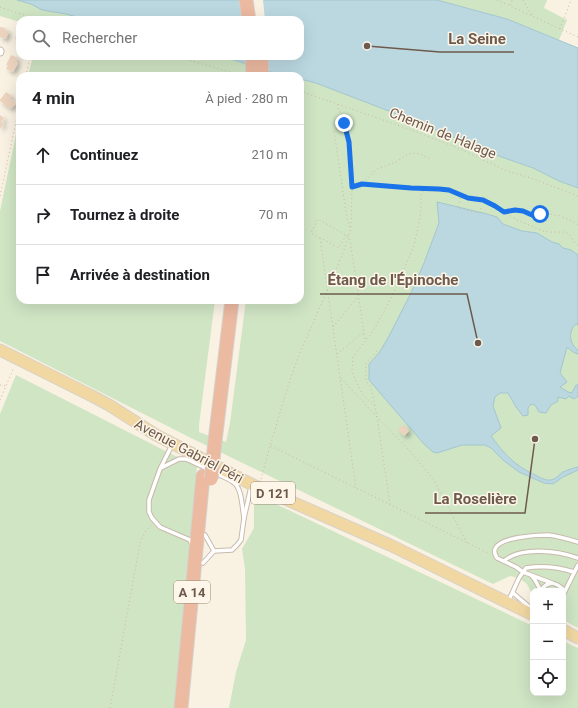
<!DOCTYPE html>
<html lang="fr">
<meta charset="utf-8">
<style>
:root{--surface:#fff;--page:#f6f6f6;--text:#202124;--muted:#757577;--line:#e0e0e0}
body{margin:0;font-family:Roboto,sans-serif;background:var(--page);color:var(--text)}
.controls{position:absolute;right:12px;bottom:12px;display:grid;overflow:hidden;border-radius:8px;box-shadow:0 4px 16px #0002}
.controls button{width:36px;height:36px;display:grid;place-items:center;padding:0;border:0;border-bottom:1px solid var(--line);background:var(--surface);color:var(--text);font:20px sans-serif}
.stop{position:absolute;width:12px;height:12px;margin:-9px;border:3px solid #1a73e8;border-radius:50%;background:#fff}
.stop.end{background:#1a73e8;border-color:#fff;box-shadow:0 1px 4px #0008}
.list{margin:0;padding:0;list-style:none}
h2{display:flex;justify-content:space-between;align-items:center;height:52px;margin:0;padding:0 16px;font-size:17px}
h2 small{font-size:13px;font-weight:400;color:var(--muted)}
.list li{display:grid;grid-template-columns:26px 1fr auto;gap:12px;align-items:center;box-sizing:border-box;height:60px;padding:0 16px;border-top:1px solid var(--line)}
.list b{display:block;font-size:15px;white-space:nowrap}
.list em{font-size:13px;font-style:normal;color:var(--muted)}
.icon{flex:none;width:22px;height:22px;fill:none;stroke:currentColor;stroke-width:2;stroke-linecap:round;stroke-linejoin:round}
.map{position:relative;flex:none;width:578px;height:708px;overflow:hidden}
.search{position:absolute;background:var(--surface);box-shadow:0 4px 16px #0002;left:16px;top:16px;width:288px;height:44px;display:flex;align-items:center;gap:10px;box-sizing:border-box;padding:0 14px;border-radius:12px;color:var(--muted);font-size:15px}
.panel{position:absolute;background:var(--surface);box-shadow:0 4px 16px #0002;left:16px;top:72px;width:288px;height:232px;border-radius:12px}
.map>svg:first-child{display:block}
.green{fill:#cfe5c4}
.water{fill:#bbd8e0;stroke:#a2c6d0}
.pier{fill:#f9f2e3}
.building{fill:#ebd3be;filter:url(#shadow)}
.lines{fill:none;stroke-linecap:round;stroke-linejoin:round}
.service-casing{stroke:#c8baab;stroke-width:5.5}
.minor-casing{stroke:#c8baab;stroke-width:9}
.primary-casing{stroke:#d6d1cd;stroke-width:13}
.motorway-casing{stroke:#d6d1cd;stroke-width:15}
.path{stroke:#cfb6a2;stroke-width:1;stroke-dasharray:1 3;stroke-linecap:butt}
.service{stroke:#fff;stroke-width:3.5}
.minor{stroke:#fff;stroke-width:7}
.primary{stroke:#f1d8a3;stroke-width:11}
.motorway{stroke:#ecb9a1;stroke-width:13}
.motorway-bridge-casing{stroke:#d6d1cd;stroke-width:15;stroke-linecap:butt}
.motorway-bridge{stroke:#ecb9a1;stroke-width:13}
.route{stroke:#1a73e8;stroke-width:5}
.labels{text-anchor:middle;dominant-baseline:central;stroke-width:3;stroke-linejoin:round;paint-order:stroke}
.shield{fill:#fdf6e9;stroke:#99897b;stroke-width:1}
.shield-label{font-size:13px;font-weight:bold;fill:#6e5a4c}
.street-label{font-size:14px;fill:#6e5a4c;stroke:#fdf6e9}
.leader{fill:none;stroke:#6e5a4c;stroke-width:1.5}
.callout-dot{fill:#6e5a4c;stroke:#fdf6e9;stroke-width:1.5}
.callout-label{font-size:15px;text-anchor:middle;font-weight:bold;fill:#6e5a4c;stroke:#fdf6e9;stroke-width:3;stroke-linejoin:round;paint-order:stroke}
</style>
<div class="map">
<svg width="578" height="708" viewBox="0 0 578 708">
<defs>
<filter id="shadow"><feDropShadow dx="3" dy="3" stdDeviation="2" flood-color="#0004"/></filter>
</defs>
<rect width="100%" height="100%" fill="#f9f2e3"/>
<g class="green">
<path d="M0 0H17L31 4 42 10 66 14 88 20H20V22L0 16Z"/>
<path d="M437 0H547L544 8 567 20 559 40 507 19Z"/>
<path d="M33 56H222L277 74 287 76H28Z"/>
<path d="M300 79 316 83 420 123 496 155 533 168 559 181 578 188V628L563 620V591H533V596L527 584 519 578 510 576 493 584 191 438 0 341V211L20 115V300H215L199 425V432L226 442 230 423 246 300H300Z"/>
<path d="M16 375 197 467 174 708H0V414Z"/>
<path d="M261 497 533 626V693H563V641L578 648V708H229L236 672 246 640 245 569 242 549 254 528V506Z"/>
</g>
<g class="water">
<path d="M17 0H437L507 19 578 48V188L559 181 533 168 496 155 420 123 316 83 300 79V76H287L277 74 222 56H300V20H88L66 14 42 10 31 4Z"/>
<path d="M437 202 483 213 497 217 503 224 522 231 537 233 552 242 559 244 563 248 571 250 578 255V325L576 324C568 331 569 344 578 350V354L573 352 567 347 560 373 567 382 560 387 568 392 572 393 576 385H578V396L574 399 569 396 566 399 558 397V401L551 405 546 413 539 412 535 405 531 404 528 408V415L523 416 516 407 508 393H500L495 397 493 406 501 428 491 436C505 455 514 465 535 475 539 477 546 481 550 480 555 480 559 475 563 472 568 470 573 468 578 467V470L563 477 553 484 544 483 519 472 503 460 491 448 485 445H462L437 453 433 452 424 444 369 380V364L379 353 388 338 411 293 424 263 439 223Z"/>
</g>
<path class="pier" d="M240 0H263L265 20H243Z"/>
<g class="building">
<path d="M0 27 5 28V30L9 31 6 39 0 37Z"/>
<path d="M18 29 20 30V41L15 39Z"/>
<path d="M11 55 18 58 16 62 18 63 13 72 6 69 8 65H6Z"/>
<path d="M6 92 12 96 10 98 16 103 11 109 0 101V100Z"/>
<path d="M0 115 4 118 1 122 4 123 0 129Z"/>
<path d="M404 425 409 431 404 436 398 429Z"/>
</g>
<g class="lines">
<defs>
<g id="service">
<path d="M172 445 160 469 149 500V512L152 518 160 527 190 540 192 544"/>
<path d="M161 468 179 459H186L210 470"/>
<path d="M215 473C221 476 228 478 233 482 242 487 242 508 244 518"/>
<path d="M205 535 214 551"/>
<path d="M504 561C521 546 558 551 578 558"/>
<path d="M203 563 214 551 232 550 237 545 241 540 244 518 251 487"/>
<path d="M532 576 535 580 541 591"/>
<path d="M552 583 523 572 516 567 497 558C495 555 494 552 495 549 499 537 537 535 548 535 558 536 568 539 578 542"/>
<path d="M541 590C549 580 556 582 565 591"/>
<path d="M513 593 532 609"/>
<path d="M563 595 578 565"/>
<path d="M508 602 519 578 526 568C543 565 558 567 574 572"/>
</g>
<path id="minor" d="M0 51V52"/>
<g id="primary">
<path d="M0 350 92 396 109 405 156 435 251 484 390 545 533 615"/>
<path d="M563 630 578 638"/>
</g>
<g id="motorway">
<path d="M246 0 249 20"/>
<path d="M252 56 253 76"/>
<path d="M261 56 262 76"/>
<path d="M215 441 232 300"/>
<path d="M181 708 203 476"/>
</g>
</defs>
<use href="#service" class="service-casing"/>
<use href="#minor" class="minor-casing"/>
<use href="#primary" class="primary-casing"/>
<use href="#motorway" class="motorway-casing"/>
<g class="path">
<path d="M497 0 578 37"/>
<path d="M523 0 533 17"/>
<path d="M510 5 512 0"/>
<path d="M0 7 39 20"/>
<path d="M560 29 571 0"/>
<path d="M175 56 244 76"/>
<path d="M26 76 30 56"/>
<path d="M300 91 406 128 458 148 507 171 531 178 578 196"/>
<path d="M343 124 334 131 347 219 350 227"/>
<path d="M363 183 377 169 396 162 408 154 414 153 420 154 430 159"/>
<path d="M353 187 362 184 411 188 439 189 449 190 468 198 483 200 495 206 517 220 543 231 550 232H564L569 234 575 243 578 245"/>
<path d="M461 194 458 208 479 213 481 208"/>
<path d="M0 196 20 103"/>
<path d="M504 212 515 210 523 211 532 215 550 214 560 216 572 221 578 225"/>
<path d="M346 235 339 248 311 233 318 219 346 235 348 236 350 240 365 340 368 338 374 329 384 312 394 292 414 246 419 222 421 211V195L424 189"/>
<path d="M320 238 356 488"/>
<path d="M333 327 359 295"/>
<path d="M365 341 353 357 352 369 354 377 363 395 375 406"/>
<path d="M377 351 366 363V381L370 386 372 391 377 417 390 504"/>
<path d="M337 354 364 332"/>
<path d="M341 378 377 417 409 450 434 480 467 543"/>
<path d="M0 385 5 386"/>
<path d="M0 400 14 367"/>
<path d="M271 446 490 554"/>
<path d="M261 479 270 446 289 383 299 355 334 275 344 250 351 228 352 187 350 153 349 142 342 116 338 108V104"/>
<path d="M110 708 140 543 145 532 152 525"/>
</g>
<use href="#service" class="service"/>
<use href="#minor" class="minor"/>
<use href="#primary" class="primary"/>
<use href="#motorway" class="motorway"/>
<defs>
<path id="motorway-bridge" d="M211 479 215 441"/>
</defs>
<use href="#motorway-bridge" class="motorway-bridge-casing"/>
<use href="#motorway-bridge" class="motorway-bridge"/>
</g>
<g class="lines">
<path class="route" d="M344 123 349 142 352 187 362 184 411 188 439 189 449 190 468 198 483 200 495 206 504 212 515 210 523 211 532 215 540 214"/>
</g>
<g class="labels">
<g class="shield">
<rect x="251" y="482" width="44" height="22" rx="3"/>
<rect x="174" y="581" width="36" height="22" rx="3"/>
</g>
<g class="shield-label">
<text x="273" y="493">D 121</text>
<text x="192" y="592">A 14</text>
</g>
<g class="street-label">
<text transform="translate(443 133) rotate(22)">Chemin de Halage</text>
<text transform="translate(189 451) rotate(28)">Avenue Gabriel Péri</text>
</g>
</g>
<path class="leader" d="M367 46L440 52H514M478 343L467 294H320M535 439L525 513H425"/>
<g class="callout-dot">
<circle cx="367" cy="46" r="4"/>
<circle cx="478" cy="343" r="4"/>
<circle cx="535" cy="439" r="4"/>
</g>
<g class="callout-label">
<text x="477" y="44">La Seine</text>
<text x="393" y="285">Étang de l'Épinoche</text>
<text x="475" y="504">La Roselière</text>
</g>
</svg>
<div class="controls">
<button>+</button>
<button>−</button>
<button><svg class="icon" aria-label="locate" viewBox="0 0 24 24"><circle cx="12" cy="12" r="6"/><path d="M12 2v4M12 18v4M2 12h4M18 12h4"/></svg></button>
</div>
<div class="stop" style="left:540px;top:214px"></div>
<div class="stop end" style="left:344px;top:123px"></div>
<div class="search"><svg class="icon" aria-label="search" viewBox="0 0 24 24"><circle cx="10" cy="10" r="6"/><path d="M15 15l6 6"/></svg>Rechercher</div>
<section class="panel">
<h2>4 min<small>À pied · 280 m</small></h2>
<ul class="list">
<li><svg class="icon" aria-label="ahead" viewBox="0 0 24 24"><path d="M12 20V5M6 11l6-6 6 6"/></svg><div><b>Continuez</b></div><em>210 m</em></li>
<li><svg class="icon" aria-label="right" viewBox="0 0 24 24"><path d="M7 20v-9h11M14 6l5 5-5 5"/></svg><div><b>Tournez à droite</b></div><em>70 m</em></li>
<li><svg class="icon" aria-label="arrive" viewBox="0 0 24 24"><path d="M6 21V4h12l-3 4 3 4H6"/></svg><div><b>Arrivée à destination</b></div></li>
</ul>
</section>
</div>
